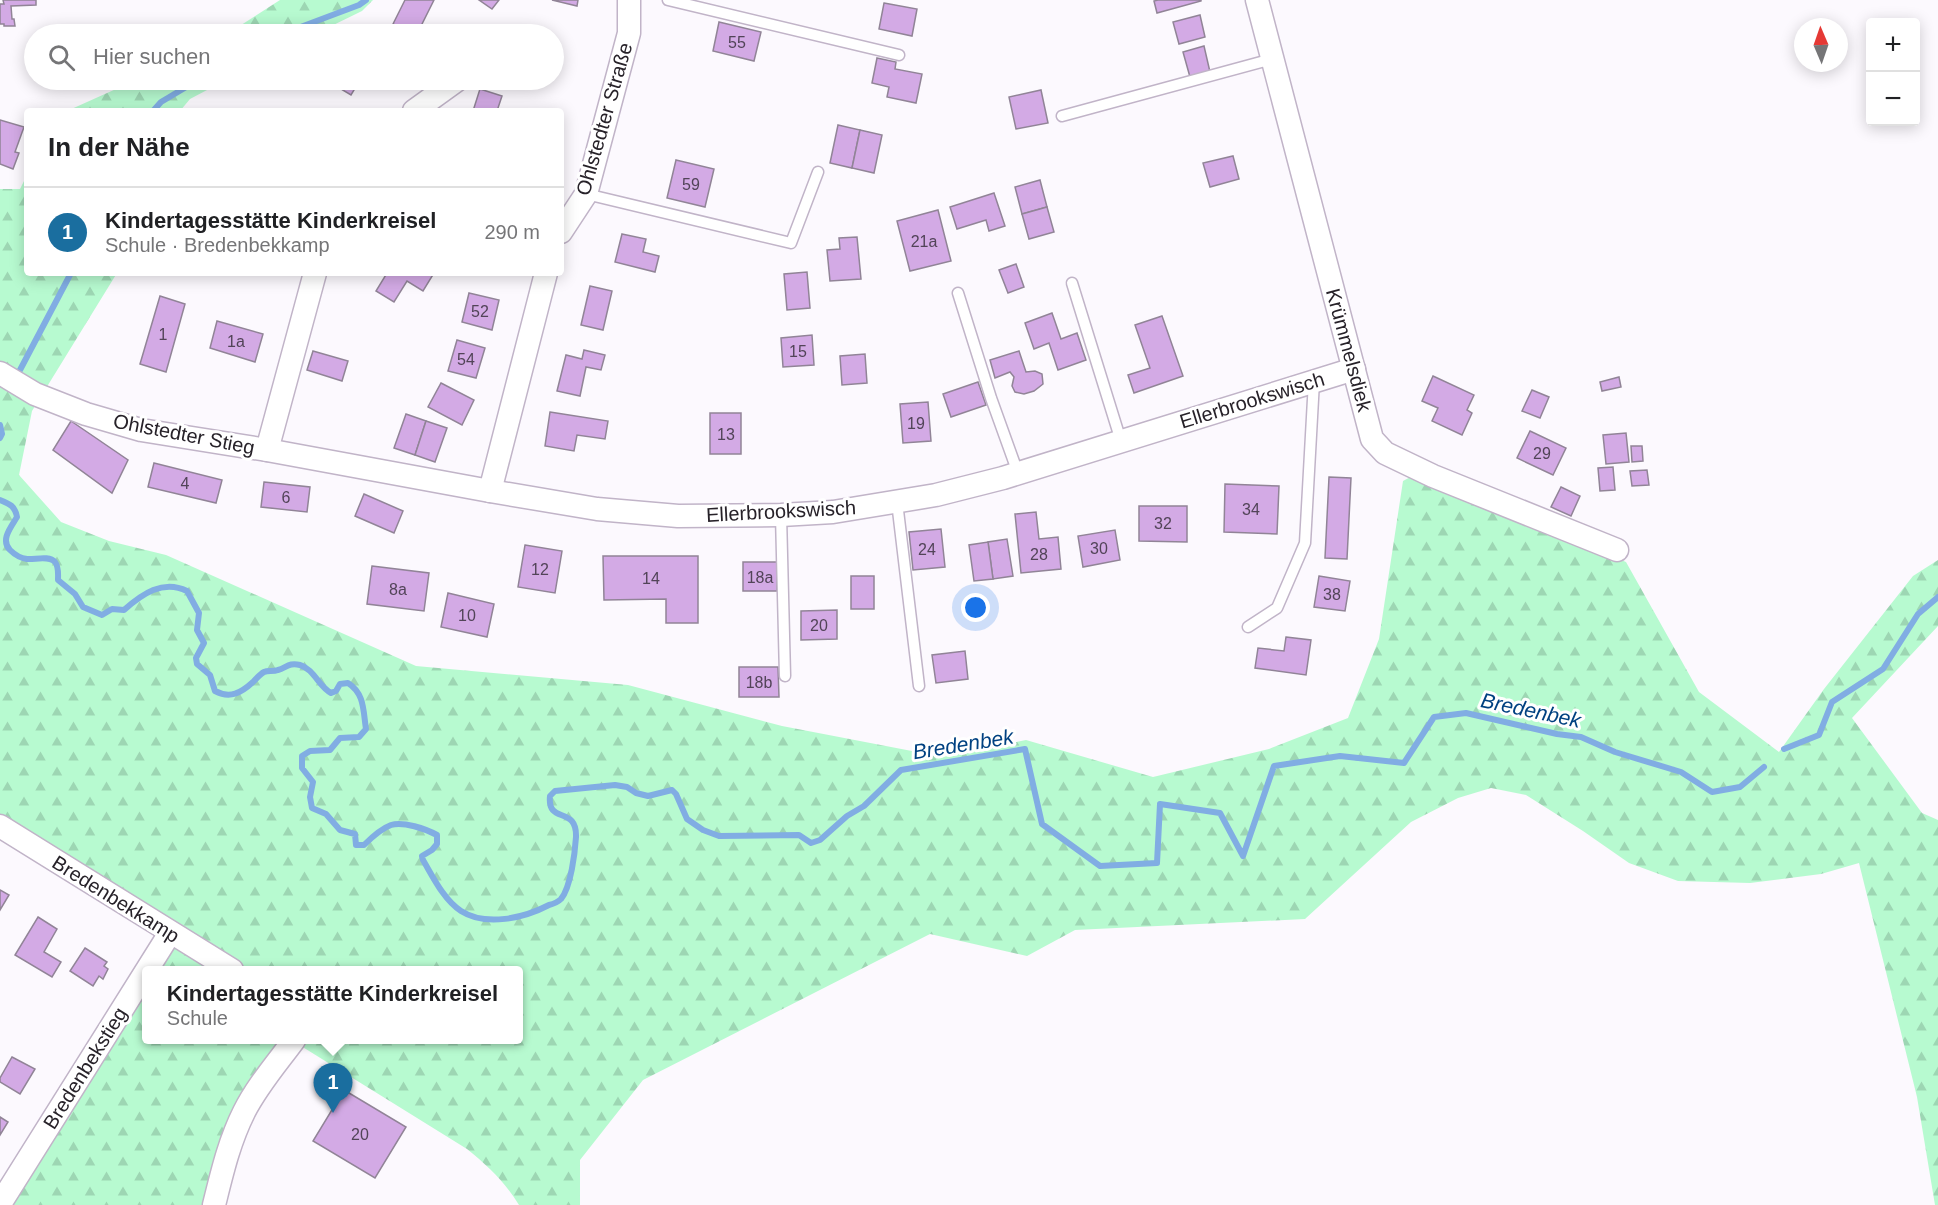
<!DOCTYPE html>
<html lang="de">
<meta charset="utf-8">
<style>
:root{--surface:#fff;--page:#f2f2f2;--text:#202124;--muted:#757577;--line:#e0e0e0;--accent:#1a6e9f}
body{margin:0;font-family:Helvetica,sans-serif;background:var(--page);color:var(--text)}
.controls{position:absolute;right:18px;top:18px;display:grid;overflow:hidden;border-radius:6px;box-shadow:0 3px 15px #0003}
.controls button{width:54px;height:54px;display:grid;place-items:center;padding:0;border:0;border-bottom:2px solid var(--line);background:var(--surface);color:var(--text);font:30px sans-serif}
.compass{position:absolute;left:1794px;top:18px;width:54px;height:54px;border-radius:50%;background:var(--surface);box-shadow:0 3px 15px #0003;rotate:358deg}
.you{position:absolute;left:976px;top:608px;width:21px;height:21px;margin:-15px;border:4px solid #fff;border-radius:50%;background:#1a73e8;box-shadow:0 0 0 9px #1a73e833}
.badge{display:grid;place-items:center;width:39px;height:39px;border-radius:50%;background:var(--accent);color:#fff;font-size:20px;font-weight:700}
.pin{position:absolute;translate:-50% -50px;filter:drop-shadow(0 2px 3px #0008)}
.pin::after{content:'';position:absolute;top:32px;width:21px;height:18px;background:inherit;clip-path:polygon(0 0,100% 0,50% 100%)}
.popup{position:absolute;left:142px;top:966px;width:381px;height:78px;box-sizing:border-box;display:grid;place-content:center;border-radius:6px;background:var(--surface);filter:drop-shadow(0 2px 4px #0005);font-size:20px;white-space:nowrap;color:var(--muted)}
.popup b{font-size:22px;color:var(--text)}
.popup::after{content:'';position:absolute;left:50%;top:100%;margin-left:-12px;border:12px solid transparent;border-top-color:var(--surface)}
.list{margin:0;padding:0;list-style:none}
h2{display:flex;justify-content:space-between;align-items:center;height:78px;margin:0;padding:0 24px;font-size:26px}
h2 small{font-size:20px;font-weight:400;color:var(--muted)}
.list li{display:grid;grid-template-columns:39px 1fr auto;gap:18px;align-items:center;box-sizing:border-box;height:90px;padding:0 24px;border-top:2px solid var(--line)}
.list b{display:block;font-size:22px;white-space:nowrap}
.list p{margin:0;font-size:20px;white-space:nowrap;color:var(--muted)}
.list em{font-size:20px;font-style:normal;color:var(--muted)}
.icon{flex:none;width:33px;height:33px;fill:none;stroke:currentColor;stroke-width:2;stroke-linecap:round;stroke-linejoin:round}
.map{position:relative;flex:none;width:1938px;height:1205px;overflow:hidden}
.search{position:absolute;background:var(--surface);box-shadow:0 3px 15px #0003;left:24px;top:24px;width:540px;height:66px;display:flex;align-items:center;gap:15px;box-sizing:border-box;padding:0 21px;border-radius:33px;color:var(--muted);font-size:22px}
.panel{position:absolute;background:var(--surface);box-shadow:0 3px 15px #0003;left:24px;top:108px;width:540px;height:168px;border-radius:6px}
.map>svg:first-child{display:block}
.forest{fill:url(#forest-firs)}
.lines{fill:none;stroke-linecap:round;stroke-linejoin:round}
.stream{stroke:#81ade3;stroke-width:6}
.building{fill:#d3aae5;stroke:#918497;stroke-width:1.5}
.service-casing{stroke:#c1b4c8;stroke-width:13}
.minor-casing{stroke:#c1b4c8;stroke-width:25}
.service{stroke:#fff;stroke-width:10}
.minor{stroke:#fff;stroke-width:22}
.labels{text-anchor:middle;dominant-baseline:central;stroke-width:6;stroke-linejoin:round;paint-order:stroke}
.number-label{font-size:16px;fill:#524458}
.street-label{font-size:20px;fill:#272229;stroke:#fff}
.water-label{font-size:21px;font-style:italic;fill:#004181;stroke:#fff}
</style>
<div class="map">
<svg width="1938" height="1205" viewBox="0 0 1938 1205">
<defs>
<pattern id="forest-firs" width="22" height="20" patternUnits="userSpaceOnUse" patternTransform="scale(1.5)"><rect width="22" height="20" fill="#b7fad0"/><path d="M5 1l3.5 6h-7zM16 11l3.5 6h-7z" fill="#9dd6b3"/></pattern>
</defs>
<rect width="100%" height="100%" fill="#fcf9fe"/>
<g class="forest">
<path d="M280 0H373L362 11 315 34H227Z"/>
<path d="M136 80H226L190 99 180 111H67Z"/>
<path d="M27 175V273H117L32 411 19 475 61 522 109 541 166 555 416 666 628 685 782 726 943 757 1026 740 1153 777 1269 749 1348 718 1379 639 1403 481 1416 474 1626 562 1699 692 1779 752 1824 689 1913 576 1938 560V626L1852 718 1922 813 1938 820V1205H1935L1917 1097 1859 863 1821 874 1750 883 1678 881 1629 863 1583 831 1526 795 1491 788 1458 798 1411 822 1305 919 1075 930 1027 956 930 934 643 1080 580 1160V1205H519C505 1182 488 1166 467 1149L301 1046 274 1078 236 1150 223 1205H3L147 971V1040H519V970H147L170 933 0 826V189H20Z"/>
</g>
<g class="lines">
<g class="stream">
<path d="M282 34 359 5 366 0"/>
<path d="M153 111 161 102 198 80"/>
<path d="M20 370 71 273"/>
<path d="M0 425 2 434 0 438"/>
<path d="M0 500C10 504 15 506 17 517 11 527 0 540 10 550 15 555 20 558 27 559 34 560 49 555 55 562 59 567 58 574 58 580L75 594 83 607 102 615 112 609 124 610C142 594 163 579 187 591L199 613 197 630 204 643 196 658 197 664 210 675 215 691C230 699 241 693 253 682 256 679 260 674 264 672 268 670 273 672 278 670 286 668 289 662 300 665 314 669 319 687 331 693L336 691 340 684 348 683C365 694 363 711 366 729L359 737 340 738 330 750 310 751 302 756V768L313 782 310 797 312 808 326 814 340 830 355 834 356 845H364C371 838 380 829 391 825 403 821 426 829 437 835V844L432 850 422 856 423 860C433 877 444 900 461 911 486 927 524 918 549 905 553 904 558 902 561 899 571 887 575 852 576 837 577 805 547 825 550 796L555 791 615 785 627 787 636 793 648 796 672 790 676 794 687 819 703 830 719 836 799 835 811 843 820 840 847 816 864 806 901 770 1025 749 1042 824 1100 866 1157 863 1160 804 1220 813 1243 856 1274 766 1340 756 1404 763 1434 717 1466 713 1557 734 1581 737 1615 752 1681 772 1712 792 1740 787 1764 767"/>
<path d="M1784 749 1819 735 1832 702 1883 669 1918 614 1938 597"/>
</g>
</g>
<g class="building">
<path d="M3 0H36V5L11 6 12 19H14L15 26H4V24H0V4H4Z"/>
<path d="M405 0H434L417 34 393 24Z"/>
<path d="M479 0H499L492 9Z"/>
<path d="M552 0H578L577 6Z"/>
<path d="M1158 0H1201V1L1157 13 1154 1Z"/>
<path d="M884 3 917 9 912 36 879 29Z"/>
<path d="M1200 15 1205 37 1179 44 1173 22Z"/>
<path d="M719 22 761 32 754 61 713 51Z"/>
<path d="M1204 46 1210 72 1190 77 1183 52Z"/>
<path d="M877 58 896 62 895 69 922 74 916 103 887 97 889 87 872 83Z"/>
<path d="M326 80H360L351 95Z"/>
<path d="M480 89 502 96 497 111H473Z"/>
<path d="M1041 90 1048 123 1016 129 1009 97Z"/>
<path d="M0 120 24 127 15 152 19 153 13 169 0 164Z"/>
<path d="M838 125 860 130 852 168 830 163Z"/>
<path d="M860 130 882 135 874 173 852 168Z"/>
<path d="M1233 156 1239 179 1210 187 1203 163Z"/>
<path d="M676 160 714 169 705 207 667 198Z"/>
<path d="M1040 180 1047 207 1022 214 1015 187Z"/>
<path d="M994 193 1005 226 989 231 986 220 957 229 950 207Z"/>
<path d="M1047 207 1054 232 1029 239 1022 214Z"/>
<path d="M938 210 951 261 910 271 897 221Z"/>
<path d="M622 234 646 239 643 252 659 256 655 272 615 262Z"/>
<path d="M857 237 861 279 830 281 827 250 840 249 839 238Z"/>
<path d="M1016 264 1024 287 1008 293 999 270Z"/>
<path d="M807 272 810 308 787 310 784 274Z"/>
<path d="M387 273H434L423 291 407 281 394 302 376 291Z"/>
<path d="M590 286 612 291 603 330 581 325Z"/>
<path d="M469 293 499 300 492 330 462 322Z"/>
<path d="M160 296 185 304 166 372 140 364Z"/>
<path d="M1052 313 1061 339 1077 333 1086 360 1058 370 1049 343 1034 349 1025 323Z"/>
<path d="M1162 316 1183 376 1134 393 1128 375 1150 368 1135 325Z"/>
<path d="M217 321 263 334 255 362 210 348Z"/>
<path d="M812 335 814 365 783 367 781 338Z"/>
<path d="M457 340 485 348 476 378 448 371Z"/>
<path d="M584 350 605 355 601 370 586 367 580 396 557 391 566 355 582 359Z"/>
<path d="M313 351 348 361 342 381 307 370Z"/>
<path d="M1019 351 1026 372 1035 371 1042 374 1043 384 1034 391 1024 394 1015 392 1012 386 1014 377 1010 372 995 378 990 360Z"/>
<path d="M865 354 867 383 842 385 840 356Z"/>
<path d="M1433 376 1474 395 1467 410 1472 413 1462 435 1432 421 1438 408 1422 401Z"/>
<path d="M1619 377 1621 387 1602 391 1600 382Z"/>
<path d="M978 382 986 405 951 417 943 394Z"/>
<path d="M441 383 474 400 462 425 428 407Z"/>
<path d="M1532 390 1549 397 1540 418 1522 411Z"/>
<path d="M928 402 931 441 903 443 900 404Z"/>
<path d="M550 412 608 421 605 439 577 435 574 451 545 446Z"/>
<rect x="710" y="413" width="31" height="41"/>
<path d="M406 414 426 421 415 455 394 448Z"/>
<path d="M71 421 128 460 112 493 53 450Z"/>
<path d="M426 421 447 428 435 462 415 455Z"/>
<path d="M1530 431 1566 448 1553 475 1517 458Z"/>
<path d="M1626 433 1629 462 1606 464 1603 435Z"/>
<path d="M1631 446H1642L1643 461 1632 462Z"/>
<path d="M154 463 222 480 216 503 148 487Z"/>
<path d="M1613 467 1615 490 1600 491 1598 468Z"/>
<path d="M1647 470 1649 485 1632 486 1630 471Z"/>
<path d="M1329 477 1351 478 1347 559 1325 558Z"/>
<path d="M264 482 310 487 307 512 261 507Z"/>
<path d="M1225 484 1279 486 1277 534 1224 532Z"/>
<path d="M1561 487 1580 496 1571 516 1551 507Z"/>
<path d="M364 494 403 511 394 533 355 516Z"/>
<path d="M1139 506H1187V542L1139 541Z"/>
<path d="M1036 512 1039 539 1058 537 1061 569 1021 573 1015 514Z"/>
<path d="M941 529 945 567 913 570 909 532Z"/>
<path d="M1115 530 1120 560 1083 567 1078 536Z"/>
<path d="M1007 539 1013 576 993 579 988 542Z"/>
<path d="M988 542 993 579 974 581 969 545Z"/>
<path d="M525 545 562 551 555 593 518 587Z"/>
<path d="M603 556H698V623H666V599L604 600Z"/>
<rect x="743" y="562" width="34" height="29"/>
<path d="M372 566 429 573 424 611 367 604Z"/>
<rect x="851" y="576" width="23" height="33"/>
<path d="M1319 576 1350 581 1345 611 1314 607Z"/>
<path d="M448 593 494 604 487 637 441 627Z"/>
<path d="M837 610V639L801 640V611Z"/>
<path d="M1286 637 1311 640 1306 675 1255 668 1258 648 1284 651Z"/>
<path d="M965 651 968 679 936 683 932 655Z"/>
<path d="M739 667H778L779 697H739Z"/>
<path d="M0 890 9 895 0 910Z"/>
<path d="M38 917 57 929 44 952 61 962 52 977 15 955Z"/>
<path d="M85 948 107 962 104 966 108 969 103 979 99 976 93 986 70 971Z"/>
<path d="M12 1057 35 1069 20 1094 0 1082V1078Z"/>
<path d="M344 1090 406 1127 375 1178 313 1141Z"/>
<path d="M0 1117 8 1122 0 1135Z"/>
</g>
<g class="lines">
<defs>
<g id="service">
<path d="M668 0 899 55"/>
<path d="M1062 116 1272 59"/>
<path d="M586 194 791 243 818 172"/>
<path d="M1072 283 1121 441"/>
<path d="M958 293 991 398 1018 473"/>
<path d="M897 502 919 686"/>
<path d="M781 515 785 676"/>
<path d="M1248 627 1277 608 1305 543 1314 381"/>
</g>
<g id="minor">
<path d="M1257 0 1372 439 1385 453 1433 476 1617 550"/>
<path d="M414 111 457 80"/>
<path d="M561 232 586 194 629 33V0"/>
<path d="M0 373 35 394 86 414 141 430 267 450 490 491 597 509 678 516 781 515 833 512 936 495 1003 478 1354 369"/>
<path d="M267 450 315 273"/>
<path d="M490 491 546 273"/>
<path d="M0 826 232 970"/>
<path d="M0 1204 170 933"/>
<path d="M214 1205C222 1173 229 1142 244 1112 257 1086 277 1063 294 1040"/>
</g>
</defs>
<use href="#service" class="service-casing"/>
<use href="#minor" class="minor-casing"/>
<use href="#service" class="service"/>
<use href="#minor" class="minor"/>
</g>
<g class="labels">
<g class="number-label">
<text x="737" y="42">55</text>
<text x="691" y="184">59</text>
<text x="924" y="241">21a</text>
<text x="480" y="311">52</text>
<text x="163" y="334">1</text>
<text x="236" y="341">1a</text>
<text x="798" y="351">15</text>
<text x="466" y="359">54</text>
<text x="916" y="423">19</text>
<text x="726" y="434">13</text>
<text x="1542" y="453">29</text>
<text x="185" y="483">4</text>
<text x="286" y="497">6</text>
<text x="1251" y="509">34</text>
<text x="1163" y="523">32</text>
<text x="1099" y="548">30</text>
<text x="927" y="549">24</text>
<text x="1039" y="554">28</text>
<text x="540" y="569">12</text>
<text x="760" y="577">18a</text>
<text x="651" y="578">14</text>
<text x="398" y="589">8a</text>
<text x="1332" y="594">38</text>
<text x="467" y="615">10</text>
<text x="819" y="625">20</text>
<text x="759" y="682">18b</text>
<text x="360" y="1134">20</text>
</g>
<g class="street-label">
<text transform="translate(604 119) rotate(-74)">Ohlstedter Straße</text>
<text transform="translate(1349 350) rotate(75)">Krümmelsdiek</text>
<text transform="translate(1252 400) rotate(-17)">Ellerbrookswisch</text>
<text transform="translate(184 434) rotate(11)">Ohlstedter Stieg</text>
<text transform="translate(781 511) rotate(-3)">Ellerbrookswisch</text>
<text transform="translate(116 899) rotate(32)">Bredenbekkamp</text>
<text transform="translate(85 1068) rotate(-58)">Bredenbekstieg</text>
</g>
<g class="water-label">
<text transform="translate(1531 710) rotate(12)">Bredenbek</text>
<text transform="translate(963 744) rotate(-9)">Bredenbek</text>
</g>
</g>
</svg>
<div class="controls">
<button>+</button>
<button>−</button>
</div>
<svg class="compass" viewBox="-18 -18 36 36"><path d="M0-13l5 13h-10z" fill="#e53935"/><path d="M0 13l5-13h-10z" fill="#757577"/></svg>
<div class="you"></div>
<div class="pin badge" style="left:333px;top:1113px">1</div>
<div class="popup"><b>Kindertagesstätte Kinderkreisel</b>Schule</div>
<div class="search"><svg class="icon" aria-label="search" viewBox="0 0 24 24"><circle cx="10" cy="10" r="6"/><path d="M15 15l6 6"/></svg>Hier suchen</div>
<section class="panel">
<h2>In der Nähe<small></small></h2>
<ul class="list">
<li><span class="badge">1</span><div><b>Kindertagesstätte Kinderkreisel</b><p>Schule · Bredenbekkamp</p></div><em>290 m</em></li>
</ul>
</section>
</div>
